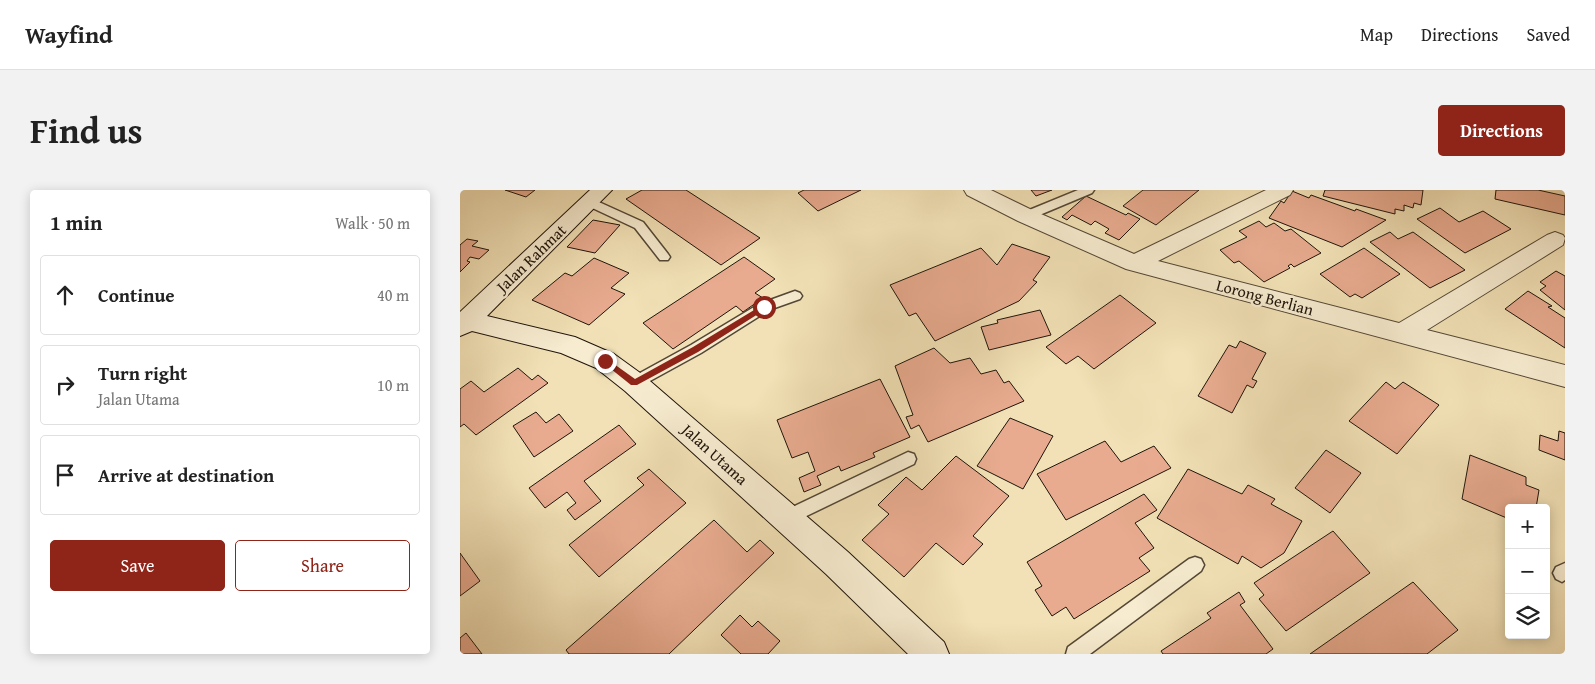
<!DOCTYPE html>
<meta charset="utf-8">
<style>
:root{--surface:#fff;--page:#f2f2f2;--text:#222;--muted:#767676;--line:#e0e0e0;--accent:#8f2418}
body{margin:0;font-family:"Gentium Book Plus",serif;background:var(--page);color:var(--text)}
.controls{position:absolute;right:15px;bottom:15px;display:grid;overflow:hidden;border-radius:5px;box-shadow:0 2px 12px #0003}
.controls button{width:45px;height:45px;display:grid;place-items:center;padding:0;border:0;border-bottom:1px solid var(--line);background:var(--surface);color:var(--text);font:25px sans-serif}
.stop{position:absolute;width:15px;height:15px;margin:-11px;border:4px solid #8f2418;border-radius:50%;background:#fff}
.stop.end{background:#8f2418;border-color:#fff;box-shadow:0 1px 5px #0008}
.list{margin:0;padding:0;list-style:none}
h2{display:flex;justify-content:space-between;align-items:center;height:65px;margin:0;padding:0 20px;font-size:21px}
h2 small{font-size:16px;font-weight:400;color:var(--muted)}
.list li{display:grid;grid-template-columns:32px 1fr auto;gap:15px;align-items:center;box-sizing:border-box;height:80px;margin:0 10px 10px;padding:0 10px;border:1px solid var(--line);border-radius:5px}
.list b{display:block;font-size:19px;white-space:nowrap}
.list p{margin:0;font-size:16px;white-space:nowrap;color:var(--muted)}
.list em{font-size:16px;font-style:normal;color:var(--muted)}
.actions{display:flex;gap:10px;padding:15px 20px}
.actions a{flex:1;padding:11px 0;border:1px solid var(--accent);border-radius:5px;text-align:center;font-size:18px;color:var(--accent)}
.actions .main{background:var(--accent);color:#fff}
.icon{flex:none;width:28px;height:28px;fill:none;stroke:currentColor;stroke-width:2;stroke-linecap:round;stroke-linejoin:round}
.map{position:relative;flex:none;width:1105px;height:464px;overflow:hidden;border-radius:5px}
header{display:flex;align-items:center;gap:30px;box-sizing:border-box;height:70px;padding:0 25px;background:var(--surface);border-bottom:1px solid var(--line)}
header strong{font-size:24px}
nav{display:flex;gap:28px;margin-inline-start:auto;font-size:18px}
.intro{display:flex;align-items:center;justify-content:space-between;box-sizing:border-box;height:120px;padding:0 30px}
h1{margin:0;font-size:35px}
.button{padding:12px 22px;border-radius:5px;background:var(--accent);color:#fff;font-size:18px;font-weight:700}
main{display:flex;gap:30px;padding:0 30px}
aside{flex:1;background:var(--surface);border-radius:5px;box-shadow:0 2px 12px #0003}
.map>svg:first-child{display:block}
.building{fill:#e8ab8f;stroke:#1e140a}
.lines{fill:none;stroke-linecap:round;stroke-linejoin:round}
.lane-casing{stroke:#534735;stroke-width:3}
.street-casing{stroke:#534735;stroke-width:2}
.secondary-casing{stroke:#1e140a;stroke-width:2}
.lane{fill:#f7ecd0;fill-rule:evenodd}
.street{fill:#f7ecd0;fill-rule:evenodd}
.secondary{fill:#f7ecd0;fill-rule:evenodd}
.route{fill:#8f2418}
.labels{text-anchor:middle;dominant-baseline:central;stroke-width:5;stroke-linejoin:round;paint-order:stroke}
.street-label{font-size:16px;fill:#1e140a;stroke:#f7ecd0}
</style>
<header>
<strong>Wayfind</strong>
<nav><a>Map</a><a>Directions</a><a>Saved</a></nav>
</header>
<div class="intro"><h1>Find us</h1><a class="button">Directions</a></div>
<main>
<aside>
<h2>1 min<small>Walk · 50 m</small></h2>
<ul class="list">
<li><svg class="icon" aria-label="ahead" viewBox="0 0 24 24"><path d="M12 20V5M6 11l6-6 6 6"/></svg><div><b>Continue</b></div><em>40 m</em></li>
<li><svg class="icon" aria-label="right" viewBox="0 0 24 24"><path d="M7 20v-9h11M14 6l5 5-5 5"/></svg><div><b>Turn right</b><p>Jalan Utama</p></div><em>10 m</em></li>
<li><svg class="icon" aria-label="arrive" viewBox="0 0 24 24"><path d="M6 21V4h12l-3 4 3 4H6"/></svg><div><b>Arrive at destination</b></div></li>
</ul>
<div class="actions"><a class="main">Save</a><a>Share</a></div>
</aside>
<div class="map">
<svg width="1105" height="464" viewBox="0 0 1105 464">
<rect width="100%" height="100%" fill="#f2e1b6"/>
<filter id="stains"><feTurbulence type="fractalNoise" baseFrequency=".004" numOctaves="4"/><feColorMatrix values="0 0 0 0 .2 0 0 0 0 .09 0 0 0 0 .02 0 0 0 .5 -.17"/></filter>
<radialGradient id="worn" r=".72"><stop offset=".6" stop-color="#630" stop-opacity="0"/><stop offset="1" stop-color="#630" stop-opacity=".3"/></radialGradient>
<g class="building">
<path d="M45 0H75L66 7Z"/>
<path d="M182 0H226L300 48 261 75 166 9Z"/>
<path d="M344 0H401L358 21 338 3Z"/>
<path d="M571 0H592L576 6Z"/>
<path d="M683 0H739L696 35 663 16Z"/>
<path d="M865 0H963L961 15 954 13 953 18 944 15V21L935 19V24L863 6Z"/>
<path d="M1036 0H1078L1105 6V25L1035 9Z"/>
<path d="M832 1 849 8 851 5 895 21 896 19 926 30 882 57 809 28 821 11 824 13Z"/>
<path d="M626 6 666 25 668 23 680 29 659 50 645 43 649 39 635 31 631 35 612 25 607 30 602 27Z"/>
<path d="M980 18 999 32 1023 21 1051 39 1005 63 957 29Z"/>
<path d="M133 30 160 35 135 63 107 57Z"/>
<path d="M799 31 806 37 814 33 825 41 831 39 861 63 834 77 831 74 828 76 830 78 804 92 779 71 774 73 760 60 787 47 779 41Z"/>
<path d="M930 42 938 49 953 42 1005 80 970 98 910 52Z"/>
<path d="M7 49 18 51 12 56 29 60 19 69 10 67 7 71 10 72 0 82V55Z"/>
<path d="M552 54 590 67 573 90 577 92 559 111 475 151 456 123 449 126 430 95 521 58 537 75Z"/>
<path d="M904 58 940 84 902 108 895 104 890 107 860 84Z"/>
<path d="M284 67 315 89 295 103 303 108 283 122 276 116 213 159 183 133Z"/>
<path d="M134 68 169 83 151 98 165 104 129 135 72 110 105 83 112 86Z"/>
<path d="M1096 81 1105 86V120L1080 100 1086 96 1080 92Z"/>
<path d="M1068 101 1092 116 1088 117 1105 128V158L1045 119Z"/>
<path d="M660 105 696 133 634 179 618 166 606 174 586 157Z"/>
<path d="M580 120 591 145 529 160 521 137 538 133 537 130Z"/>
<path d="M780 151 806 163 792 189 797 191 793 198 787 195 772 223 738 206 769 155 776 158Z"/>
<path d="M474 158 490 173 510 168 521 184 536 180 544 193 549 191 564 211 468 252 459 235 451 239 446 227 453 225 435 176Z"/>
<path d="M58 178 72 190 78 185 88 193 16 245 4 234 0 237V199L11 191 24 202Z"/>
<path d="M420 189 450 247 413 263 415 267 381 281 379 276 357 286 361 295 344 302 339 288 355 281 348 262 332 268 317 230Z"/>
<path d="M926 192 935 199 943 192 979 215 937 264 889 231Z"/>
<path d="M76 222 86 233 99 224 113 241 74 267 53 236Z"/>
<path d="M550 228 593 246 563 299 517 276Z"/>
<path d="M159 235 176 254 124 291 141 311 115 330 107 320 116 313 107 302 85 318 69 298Z"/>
<path d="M1099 241 1105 243V270L1079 260 1080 245 1098 251Z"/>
<path d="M645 251 661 272 694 256 711 278 606 330 577 284Z"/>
<path d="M866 260 901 283 870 323 835 298Z"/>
<path d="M1010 265 1066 287V295L1079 300 1076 318H1049V329L1002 309Z"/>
<path d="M496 266 549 306 513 346 523 354 503 375 476 353 444 387 402 350 429 324 418 315 446 287 462 300Z"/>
<path d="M189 279 226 313 139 387 109 355 184 295 177 288Z"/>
<path d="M728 279 782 304 788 295 815 309 811 314 842 331 824 363 801 378 782 366 778 374 697 328Z"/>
<path d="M684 304 697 320 675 333 694 358 679 368 690 381 614 429 606 417 592 426 575 400 582 396 567 372Z"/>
<path d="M254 330 287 362 300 350 314 363 209 464H109L106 460Z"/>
<path d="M873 341 910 383 826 441 799 409 804 405 794 393Z"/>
<path d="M0 363 20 391 0 406Z"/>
<path d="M953 392 998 440 967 464H850Z"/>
<path d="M779 402 785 412 780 415 813 459 806 464H703L701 461 751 428 747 423Z"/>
<path d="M280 425 292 437 298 431 320 451 308 464H281L261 445Z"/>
<path d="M6 443 22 464H0V448Z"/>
</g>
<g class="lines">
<defs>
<g id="lane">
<path d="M618 0H634L632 3 570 29H562L560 26 562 23Z"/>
<path d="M130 8 183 32 208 64 210 67 208 70H200L175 38 126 15 124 12Z"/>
<path d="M335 101 340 103 342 106 340 109 309 120 241 163 179 197 174 199 169 197 167 193 169 189 231 155 299 114Z"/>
<path d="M448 262 454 264 456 269 454 274 332 333 326 336 320 333 318 328 320 323Z"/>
<path d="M735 367 741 369 744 375 741 381 630 464H606L608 457 729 369Z"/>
<path d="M1105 373V390L1102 392 1096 389 1093 383 1096 377Z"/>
</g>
<path id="street" d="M504 0H531L574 21 674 64 806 0H833L830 5 698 71 939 133 1087 45 1095 42 1103 45 1105 48 1103 55 967 140 1105 175V197L666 79 558 31 507 5Z"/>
<path id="secondary" d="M130 0H152L27 126 115 147 154 164 183 185 388 362 484 452 489 464H448L366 384 165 201 136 178 101 163 12 141 0 146V122Z"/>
</defs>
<use href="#lane" class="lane-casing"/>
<use href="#street" class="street-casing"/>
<use href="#secondary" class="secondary-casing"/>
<use href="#lane" class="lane"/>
<use href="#street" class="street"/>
<use href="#secondary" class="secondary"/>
</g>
<path class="route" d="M304 114 307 117 306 119 238 162 177 195H171L141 171 145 168 147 169 175 189 233 157Z"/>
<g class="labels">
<g class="street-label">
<text transform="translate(71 68) rotate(-44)">Jalan Rahmat</text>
<text transform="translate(805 107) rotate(15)">Lorong Berlian</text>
<text transform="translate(255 264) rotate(42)">Jalan Utama</text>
</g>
</g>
<rect width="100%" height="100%" filter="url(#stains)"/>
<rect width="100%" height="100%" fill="url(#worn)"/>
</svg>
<div class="controls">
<button>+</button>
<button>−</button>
<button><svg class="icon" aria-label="layers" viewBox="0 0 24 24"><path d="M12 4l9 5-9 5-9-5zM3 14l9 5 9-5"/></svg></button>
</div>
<div class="stop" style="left:304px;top:117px"></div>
<div class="stop end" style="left:145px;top:171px"></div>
</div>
</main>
